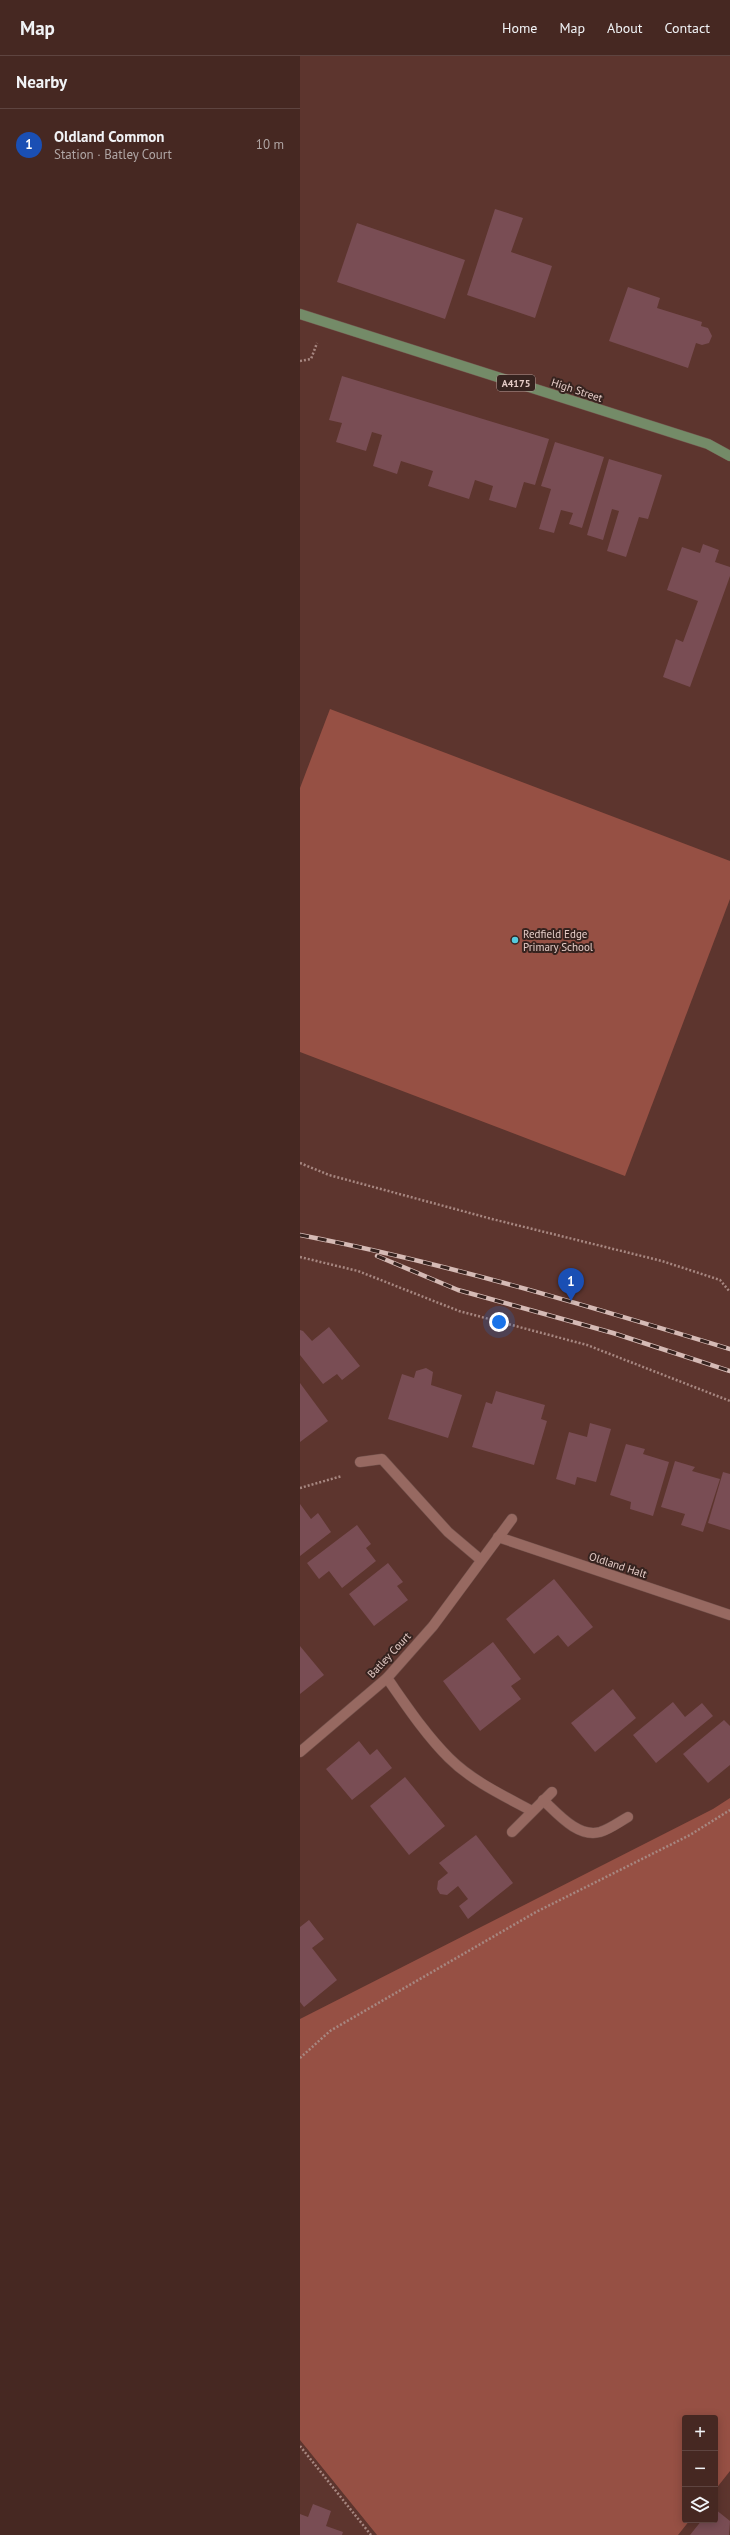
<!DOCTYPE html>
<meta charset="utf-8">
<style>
:root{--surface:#462822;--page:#4d302a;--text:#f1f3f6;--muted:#b0a6a5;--line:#5e4440;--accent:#e69b98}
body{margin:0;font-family:"PT Sans",sans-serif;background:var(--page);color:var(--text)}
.controls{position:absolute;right:12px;bottom:12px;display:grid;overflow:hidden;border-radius:4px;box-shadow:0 2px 10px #0003}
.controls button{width:36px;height:36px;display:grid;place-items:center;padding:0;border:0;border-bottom:1px solid var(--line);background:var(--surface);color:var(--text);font:20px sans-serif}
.you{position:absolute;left:199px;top:1266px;width:14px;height:14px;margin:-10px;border:3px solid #fff;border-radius:50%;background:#1a73e8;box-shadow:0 0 0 6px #1a73e833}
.badge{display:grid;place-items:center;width:26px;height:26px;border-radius:50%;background:var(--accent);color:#fff;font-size:13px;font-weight:700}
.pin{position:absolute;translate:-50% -33px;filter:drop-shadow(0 1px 2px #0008)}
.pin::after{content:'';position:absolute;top:21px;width:14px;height:12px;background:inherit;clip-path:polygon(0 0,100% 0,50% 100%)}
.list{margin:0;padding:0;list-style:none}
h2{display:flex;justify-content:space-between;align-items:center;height:52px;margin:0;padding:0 16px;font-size:17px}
h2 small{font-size:13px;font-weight:400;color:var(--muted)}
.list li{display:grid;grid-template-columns:26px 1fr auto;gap:12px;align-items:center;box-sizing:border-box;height:72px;padding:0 16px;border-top:1px solid var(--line)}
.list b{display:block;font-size:15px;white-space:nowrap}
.list p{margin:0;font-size:13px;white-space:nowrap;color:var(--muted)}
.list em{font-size:13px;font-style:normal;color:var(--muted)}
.icon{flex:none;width:22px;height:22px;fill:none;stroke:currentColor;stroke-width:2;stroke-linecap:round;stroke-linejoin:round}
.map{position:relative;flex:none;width:430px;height:2479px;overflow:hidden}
header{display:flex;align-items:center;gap:24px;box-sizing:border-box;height:56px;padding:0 20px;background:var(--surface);border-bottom:1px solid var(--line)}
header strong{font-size:19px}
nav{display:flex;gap:22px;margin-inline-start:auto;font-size:14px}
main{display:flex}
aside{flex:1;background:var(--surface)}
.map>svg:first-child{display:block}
.green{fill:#965044}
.building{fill:#794d54}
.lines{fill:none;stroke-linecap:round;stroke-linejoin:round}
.minor-casing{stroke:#72514b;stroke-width:11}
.major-casing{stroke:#72514b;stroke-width:11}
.path{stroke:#a78781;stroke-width:2.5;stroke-dasharray:2 2;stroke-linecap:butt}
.minor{stroke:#976961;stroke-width:10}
.major{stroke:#748b68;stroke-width:10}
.rail-casing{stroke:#d5bab5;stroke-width:4.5}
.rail{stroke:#36231f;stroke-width:3;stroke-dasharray:9;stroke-linecap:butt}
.poi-dot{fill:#54cade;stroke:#36231f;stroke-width:1.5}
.labels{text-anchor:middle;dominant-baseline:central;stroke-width:4;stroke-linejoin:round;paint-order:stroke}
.shield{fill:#36231f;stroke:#b09995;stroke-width:1}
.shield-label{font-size:10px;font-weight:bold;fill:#e5ccc7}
.street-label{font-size:11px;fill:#e5ccc7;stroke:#36231f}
.poi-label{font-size:11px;fill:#e5ccc7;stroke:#36231f;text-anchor:start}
</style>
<header>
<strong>Map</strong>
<nav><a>Home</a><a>Map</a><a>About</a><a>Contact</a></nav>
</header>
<main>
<aside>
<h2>Nearby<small></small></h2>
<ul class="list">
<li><span class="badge" style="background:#1a4fb4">1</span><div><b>Oldland Common</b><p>Station · Batley Court</p></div><em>10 m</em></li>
</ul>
</aside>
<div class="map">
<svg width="430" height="2479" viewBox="0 0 430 2479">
<rect width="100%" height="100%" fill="#5d352e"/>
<g class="green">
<path d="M30 653 430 805V843L325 1120 0 996V732Z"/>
<path d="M430 1742V2415L415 2434V2362H385V2464H390L378 2479H77L0 2384V1963L413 1753Z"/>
</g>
<g class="building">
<path d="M195 153 223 162 211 196 252 210 235 262 167 239Z"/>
<path d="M57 167 165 204 145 263 37 226Z"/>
<path d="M328 231 360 242 357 252 402 266 401 270 408 272 412 280 409 287 402 289 396 287 388 312 309 285Z"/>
<path d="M42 320 249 383 235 429 224 426 216 452 189 444 193 430 175 424 169 443 128 430 133 415 101 405 97 418 73 410 82 379 72 376 66 395 36 386 42 367 29 364Z"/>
<path d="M255 386 304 401 282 472 269 468 273 457 261 454 254 477 239 473 251 433 241 430Z"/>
<path d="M309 403 362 419 348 463 339 461 326 501 307 495 319 455 312 453 303 484 287 479Z"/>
<path d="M403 488 419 494 415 506 430 511V520L390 631 363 621 376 583 383 586 398 545 367 534 382 491 400 497Z"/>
<path d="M29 1271 60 1310 42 1324 37 1318 23 1328 0 1299V1274L3 1275 12 1285Z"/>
<path d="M126 1312 133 1316 131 1329 162 1339 148 1382 88 1363 102 1318 114 1322 116 1315Z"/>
<path d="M0 1327 28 1365 0 1386Z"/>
<path d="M196 1335 245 1349 241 1363 247 1365 234 1409 172 1391 186 1346 192 1348Z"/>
<path d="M290 1367 311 1373 296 1426 277 1421 275 1429 256 1423 269 1376 287 1381Z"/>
<path d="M326 1388 345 1393 343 1398 369 1406 353 1460 330 1453 331 1446 310 1439Z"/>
<path d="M375 1405 395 1411 392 1415 420 1423 403 1476 381 1469 385 1458 361 1451Z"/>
<path d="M423 1416 430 1418V1474L408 1467Z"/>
<path d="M0 1448 11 1463 18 1457 31 1476 0 1500Z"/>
<path d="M57 1469 71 1488 66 1492 76 1505 42 1532 29 1515 19 1523 7 1507Z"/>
<path d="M88 1507 103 1526 97 1530 108 1544 74 1570 49 1538Z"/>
<path d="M254 1523 293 1571 268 1591 258 1579 234 1598 206 1563Z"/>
<path d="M193 1586 221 1623 211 1630 221 1643 180 1675 143 1625Z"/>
<path d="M0 1590 24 1619 0 1638Z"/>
<path d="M313 1633 336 1662 295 1696 271 1667Z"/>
<path d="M373 1646 385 1661 402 1647 413 1660 356 1707 333 1679Z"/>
<path d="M424 1664 430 1670V1709L408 1727 383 1698Z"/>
<path d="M59 1685 70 1699 77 1693 92 1712 52 1744 26 1713Z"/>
<path d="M105 1721 145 1770 109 1799 70 1750Z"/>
<path d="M176 1779 213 1827 168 1863 159 1850 168 1843 158 1830 147 1839 140 1838 137 1833 138 1825 148 1817 139 1807Z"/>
<path d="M9 1864 24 1883 12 1892 37 1924 4 1951 0 1946V1871Z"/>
<path d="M13 2448 31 2455 26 2470 43 2476 42 2479H0V2458L8 2461Z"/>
<path d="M415 2453 430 2465 429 2479H390L402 2464H415Z"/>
</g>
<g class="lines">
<defs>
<g id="minor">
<path d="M60 1406 82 1403 148 1476 181 1504"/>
<path d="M198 1481 430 1559"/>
<path d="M87 1622C106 1649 125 1678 149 1702 172 1725 204 1740 232 1755"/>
<path d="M0 1696 87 1622 133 1570 212 1463"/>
<path d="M243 1744C258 1758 278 1782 300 1776 310 1773 319 1766 328 1761"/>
<path d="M212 1776 252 1736"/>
</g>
<path id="major" d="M0 258 408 388 430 400"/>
</defs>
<use href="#minor" class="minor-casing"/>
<use href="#major" class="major-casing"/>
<g class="path">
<path d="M0 305 11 303 17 287"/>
<path d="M0 1107 29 1119 192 1163 362 1205 420 1224 430 1236"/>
<path d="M0 1201 58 1215 159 1255 287 1289 430 1345"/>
<path d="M0 1432 42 1420"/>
<path d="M0 2002 30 1975 87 1942 236 1856 390 1779 430 1754"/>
<path d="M0 2390 71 2479"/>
</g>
<use href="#minor" class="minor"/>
<use href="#major" class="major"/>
<defs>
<g id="rail">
<path d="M0 1179C146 1207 288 1250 430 1293"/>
<path d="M77 1200 158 1234 313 1277 430 1315"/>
</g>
</defs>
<use href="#rail" class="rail-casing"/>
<use href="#rail" class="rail"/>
</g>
<circle class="poi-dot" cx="215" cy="884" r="4"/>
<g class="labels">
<rect class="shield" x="197" y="319" width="38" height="16" rx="3"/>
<g class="shield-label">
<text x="216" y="327">A4175</text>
</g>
<g class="street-label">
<text transform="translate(277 334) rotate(18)">High Street</text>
<text transform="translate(318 1509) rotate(18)">Oldland Halt</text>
<text transform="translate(89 1599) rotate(-47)">Batley Court</text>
</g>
<g class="poi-label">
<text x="223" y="878">Redfield Edge<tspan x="223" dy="13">Primary School</tspan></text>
</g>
</g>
</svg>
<div class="controls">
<button>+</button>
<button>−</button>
<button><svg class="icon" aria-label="layers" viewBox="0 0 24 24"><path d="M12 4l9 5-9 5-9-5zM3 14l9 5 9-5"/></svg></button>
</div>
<div class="you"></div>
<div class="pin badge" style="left:271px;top:1245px;background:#1a4fb4">1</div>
</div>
</main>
